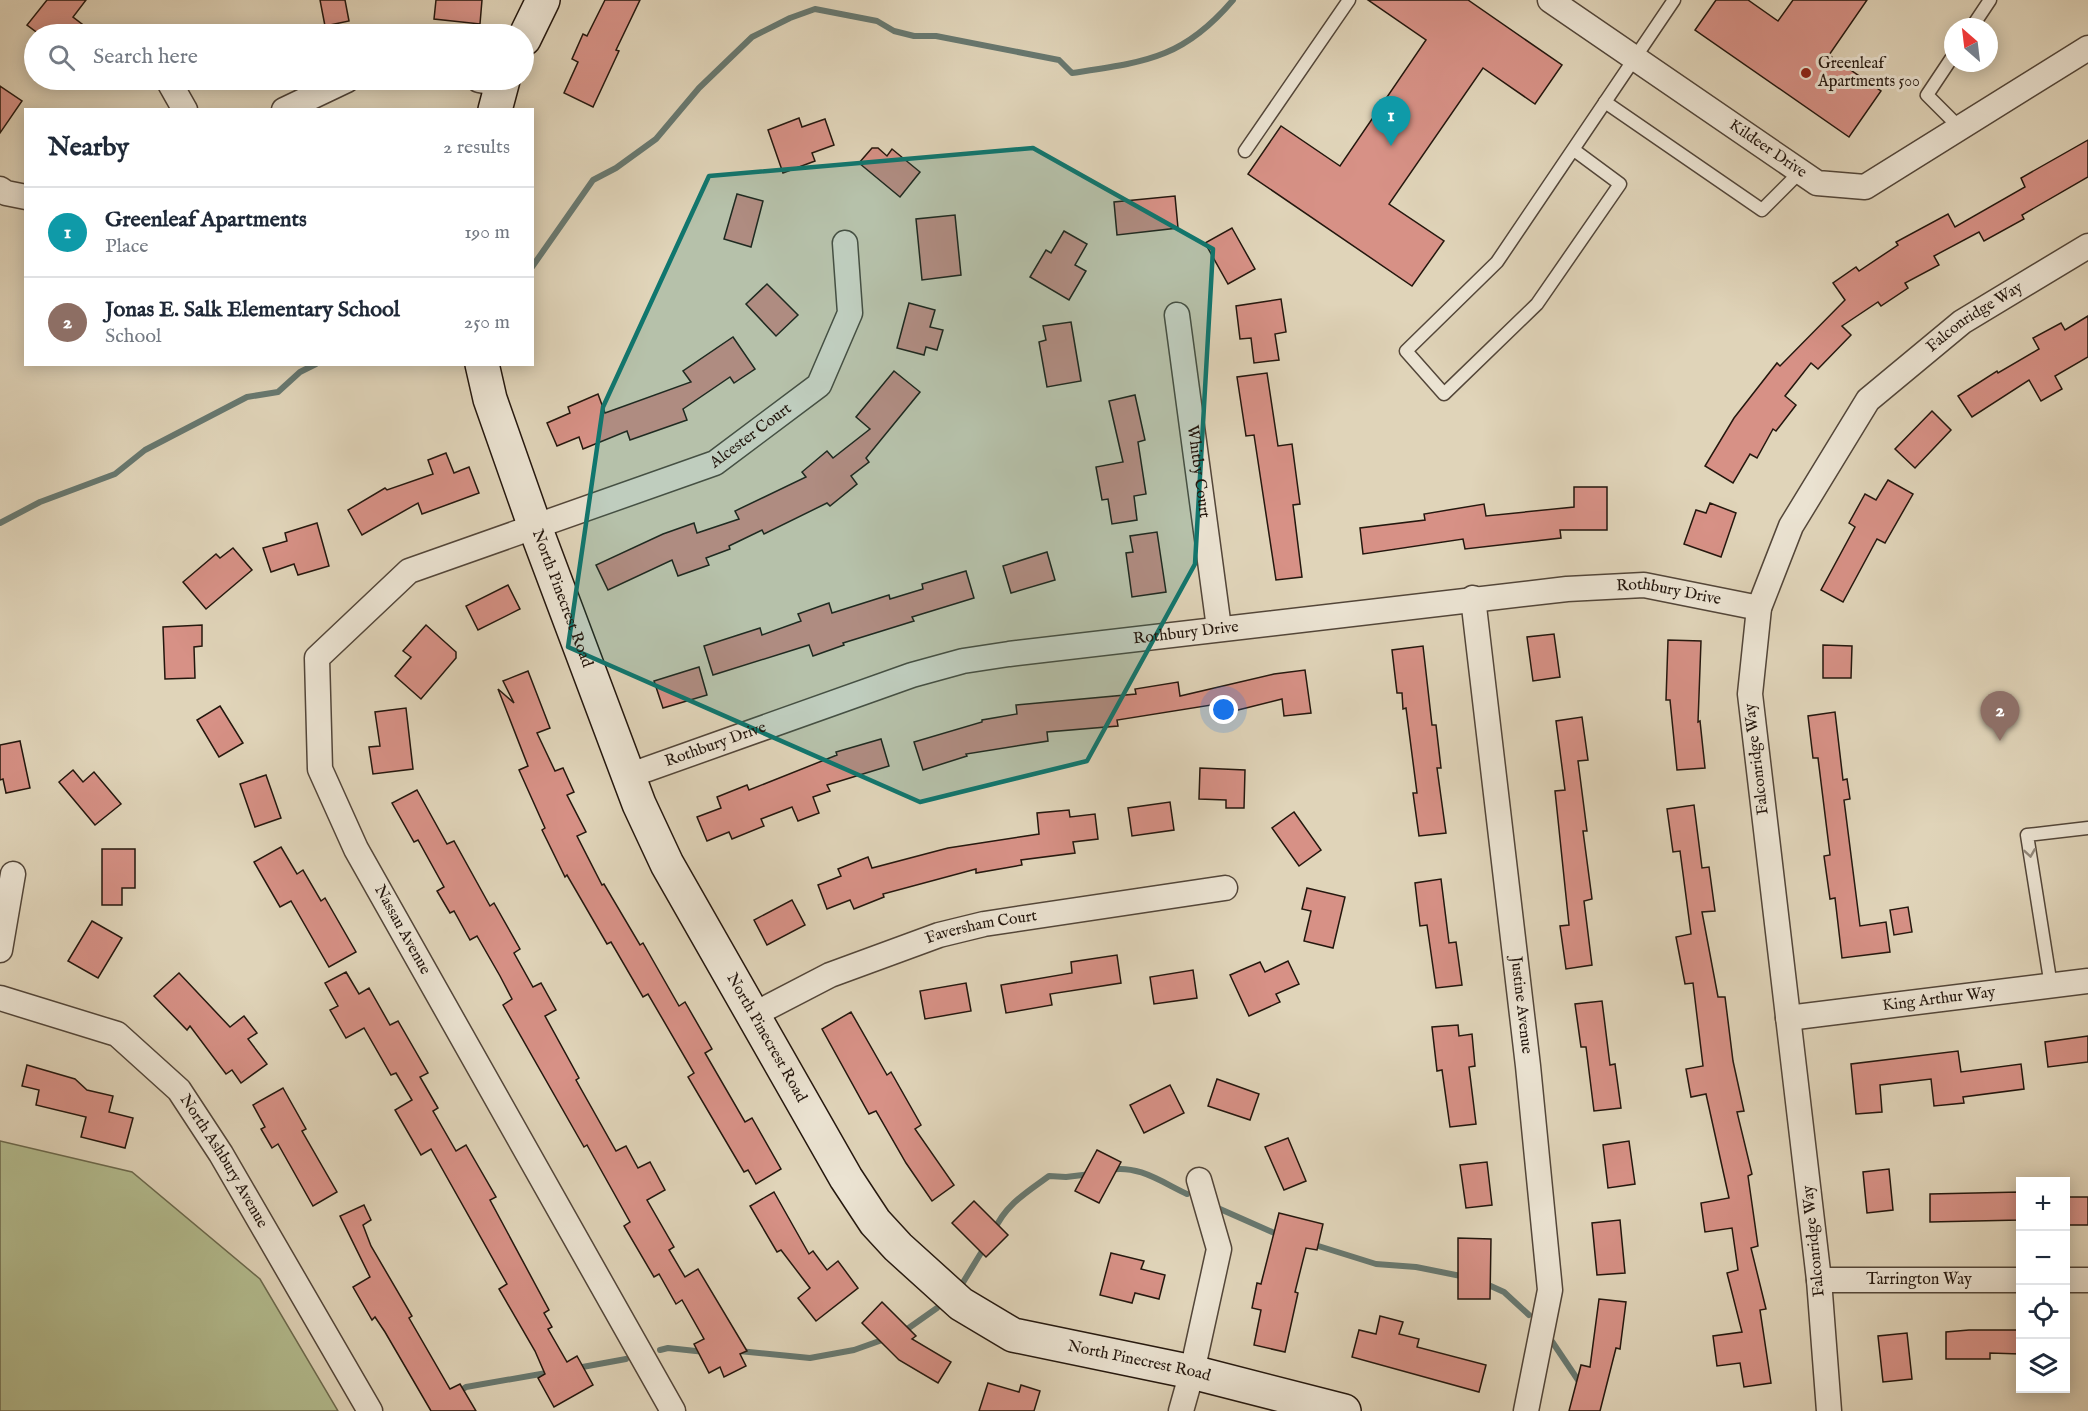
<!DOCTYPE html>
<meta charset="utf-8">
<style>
:root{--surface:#fff;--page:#f6f6f7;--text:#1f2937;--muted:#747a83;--line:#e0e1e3;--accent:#ea580c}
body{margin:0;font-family:"IM FELL English",serif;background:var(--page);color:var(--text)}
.controls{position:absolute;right:18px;bottom:18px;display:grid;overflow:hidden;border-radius:0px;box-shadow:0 3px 15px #0003}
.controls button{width:54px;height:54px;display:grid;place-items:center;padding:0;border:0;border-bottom:2px solid var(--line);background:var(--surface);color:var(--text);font:30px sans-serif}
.compass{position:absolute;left:1944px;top:18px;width:54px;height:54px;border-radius:50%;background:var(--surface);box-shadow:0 3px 15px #0003;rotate:332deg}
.you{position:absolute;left:1224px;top:710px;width:21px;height:21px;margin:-15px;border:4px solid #fff;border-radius:50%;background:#1a73e8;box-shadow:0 0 0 9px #1a73e833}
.badge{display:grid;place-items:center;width:39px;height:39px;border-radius:50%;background:var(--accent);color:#fff;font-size:20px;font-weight:700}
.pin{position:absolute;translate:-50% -50px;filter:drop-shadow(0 2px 3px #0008)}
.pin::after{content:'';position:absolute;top:32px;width:21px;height:18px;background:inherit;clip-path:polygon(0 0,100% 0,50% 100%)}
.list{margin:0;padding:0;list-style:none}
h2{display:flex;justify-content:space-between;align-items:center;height:78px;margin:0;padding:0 24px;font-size:26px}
h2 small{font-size:20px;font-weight:400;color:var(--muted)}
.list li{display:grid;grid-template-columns:39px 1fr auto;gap:18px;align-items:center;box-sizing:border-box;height:90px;padding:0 24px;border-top:2px solid var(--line)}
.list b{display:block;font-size:22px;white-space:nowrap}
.list p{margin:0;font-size:20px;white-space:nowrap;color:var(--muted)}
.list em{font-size:20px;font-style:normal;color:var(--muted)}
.icon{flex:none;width:33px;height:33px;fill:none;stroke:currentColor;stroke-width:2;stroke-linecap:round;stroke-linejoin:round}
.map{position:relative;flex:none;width:2088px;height:1411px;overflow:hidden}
.search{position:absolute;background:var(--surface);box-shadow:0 3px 15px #0003;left:24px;top:24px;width:510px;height:66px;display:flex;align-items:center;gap:15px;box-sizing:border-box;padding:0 21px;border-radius:33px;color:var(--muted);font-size:22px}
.panel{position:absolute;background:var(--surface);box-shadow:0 3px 15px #0003;left:24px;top:108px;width:510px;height:258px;border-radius:0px}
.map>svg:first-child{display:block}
.green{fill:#b3bc8f;stroke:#6c6a4e;stroke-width:1.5}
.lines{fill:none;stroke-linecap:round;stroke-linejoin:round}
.stream{stroke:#677870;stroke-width:6}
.building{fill:#d79186;stroke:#24170e;stroke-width:1.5}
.lane-casing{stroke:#534639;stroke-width:15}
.street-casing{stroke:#534639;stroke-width:27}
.secondary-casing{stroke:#24170e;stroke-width:36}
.lane{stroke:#ebe3d2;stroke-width:12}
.street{stroke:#ebe3d2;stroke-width:24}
.secondary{stroke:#ebe3d2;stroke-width:33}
.oneway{stroke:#91877a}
.marked{fill:#0f766e;fill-opacity:0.2;stroke:#0f766e;stroke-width:4.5;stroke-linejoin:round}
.poi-dot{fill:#8f2418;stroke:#ebe3d2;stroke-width:2}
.labels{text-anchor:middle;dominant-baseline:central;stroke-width:6;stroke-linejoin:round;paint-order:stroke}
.poi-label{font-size:16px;fill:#24170e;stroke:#ebe3d2;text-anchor:start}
.street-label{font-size:16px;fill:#24170e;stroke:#ebe3d2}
</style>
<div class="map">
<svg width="2088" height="1411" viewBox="0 0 2088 1411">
<rect width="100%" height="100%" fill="#e0d4b9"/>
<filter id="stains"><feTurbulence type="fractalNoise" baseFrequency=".00333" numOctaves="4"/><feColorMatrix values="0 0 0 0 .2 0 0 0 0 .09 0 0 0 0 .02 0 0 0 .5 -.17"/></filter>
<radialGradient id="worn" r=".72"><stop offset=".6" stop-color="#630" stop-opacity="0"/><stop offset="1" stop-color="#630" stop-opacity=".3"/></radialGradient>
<path class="green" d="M0 1141 132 1172 260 1279 338 1411H0Z"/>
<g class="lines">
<g class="stream">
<path d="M532 267 593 180 616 168 656 139 699 88 752 37 790 18 815 9 877 21 894 31 914 36H936L1059 60 1072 73C1145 62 1183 59 1233 0"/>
<path d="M0 523 40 502 115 474 145 450 247 397 278 392 300 372 316 364"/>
<path d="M1109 1170C1138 1164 1163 1183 1187 1194"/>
<path d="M1220 1209 1279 1235"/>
<path d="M994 1231C1005 1205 1027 1192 1049 1176L1066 1177 1091 1174"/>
<path d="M1312 1244 1376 1264 1416 1267 1466 1277"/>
<path d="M1484 1283 1504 1292 1529 1315"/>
<path d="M959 1289 984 1248"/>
<path d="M903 1332 937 1308"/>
<path d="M1549 1337 1582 1386"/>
<path d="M660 1350 668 1348 705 1352"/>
<path d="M739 1351 810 1358 854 1350 885 1339"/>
<path d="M577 1368 626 1359"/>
<path d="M457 1393 466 1387 552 1372"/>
</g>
</g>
<g class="building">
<path d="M47 0H86L73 17 95 34H39L27 25Z"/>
<path d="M320 0H345L349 21 325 26Z"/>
<path d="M436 0H482L480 24 434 19Z"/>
<path d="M605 0H640L616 50 619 51 593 107 564 93 578 62 572 59 583 34 587 36Z"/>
<path d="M1368 0H1468L1562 65 1535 104 1483 68 1389 204 1444 241 1412 286 1248 174 1281 126 1340 166 1426 40Z"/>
<path d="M1716 0H1748L1778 21 1793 0H1867L1829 55 1881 91 1849 137 1695 30Z"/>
<path d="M0 86 22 101 0 133Z"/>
<path d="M799 118 802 127 825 119 834 145 812 153 815 161 783 173 768 130Z"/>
<path d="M2088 140V177L2022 215 2024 219 1984 241 1979 232 1934 256 1939 265 1905 283 1908 288 1881 306 1878 302 1842 326 1851 335 1818 369 1811 363 1785 396 1796 405 1776 431 1773 429 1757 458 1750 454 1733 483 1705 466 1734 418 1777 363 1780 366 1845 300 1833 283 1856 267 1859 271 1898 245 1896 242 1948 214 1955 227 2025 187 2021 178Z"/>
<path d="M872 148H878L887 156 892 149 920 172 900 197 859 163Z"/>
<path d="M737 194 763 201 751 247 724 239Z"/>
<path d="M1175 196 1178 228 1117 235 1114 202Z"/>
<path d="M955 215 961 275 922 280 916 219Z"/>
<path d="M1232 228 1255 269 1228 284 1205 243Z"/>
<path d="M1064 231 1087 244 1075 265 1086 271 1069 300 1030 277 1046 250 1051 253Z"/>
<path d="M767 284 798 315 776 336 746 304Z"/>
<path d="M1281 299 1286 332 1275 334 1279 360 1254 363 1251 338 1240 339 1236 306Z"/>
<path d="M909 303 935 310 930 327 943 330 937 350 926 347 924 355 897 348Z"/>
<path d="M2088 316V357L2055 376 2062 389 2041 401 2029 380 1972 417 1958 396 1997 371 1998 373 2039 349 2033 338 2061 323 2065 330Z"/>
<path d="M1071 322 1081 381 1047 387 1039 342 1046 340 1043 326Z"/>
<path d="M733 337 755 369 734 383 730 377 683 409 687 420 630 440 627 431 583 449 579 437 557 446 547 423 570 413 568 407 598 394 605 413 691 382 683 371Z"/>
<path d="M894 371 920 392 866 458 869 462 851 476 857 484 830 506 827 503 764 534 762 530 729 546 730 549 706 558 709 565 678 576 672 560 608 590 596 565 663 534 694 523 697 533 739 519 735 511 806 477 802 472 827 451 833 458 870 429 856 417Z"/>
<path d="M1267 373 1278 446 1292 444 1300 504 1293 505 1302 577 1276 580 1254 435 1246 436 1237 377Z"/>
<path d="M1135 395 1145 440 1138 442 1146 494 1134 496 1137 520 1112 524 1108 499 1102 500 1096 467 1123 462 1109 401Z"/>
<path d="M1932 411 1951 430 1915 468 1895 449Z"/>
<path d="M446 453 454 473 469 467 479 493 422 514 418 503 362 535 348 510 385 488 387 490 433 474 428 460Z"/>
<path d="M1888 480 1913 494 1885 543 1877 539 1843 602 1821 590 1855 527 1849 523 1865 494 1876 500Z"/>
<path d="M1574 487H1607V530H1560L1561 538 1465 549 1463 539 1363 554 1360 528 1425 520 1424 514 1484 504 1486 516 1574 507Z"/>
<path d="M1710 503 1736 513 1721 557 1684 544 1696 510 1706 513Z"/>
<path d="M317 523 329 566 298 575 294 564 271 572 263 548 287 541 285 533Z"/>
<path d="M1157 532 1166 592 1132 597 1126 553 1133 552 1130 536Z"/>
<path d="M233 548 252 570 206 609 183 582 216 554 220 558Z"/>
<path d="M1047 552 1055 580 1011 593 1003 566Z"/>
<path d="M966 571 974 598 912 617 914 621 843 643 844 645 813 656 809 645 713 675 704 646 760 628 762 635 801 621 798 614 829 603 832 613 889 595 890 599 923 589 922 584Z"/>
<path d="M508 585 520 609 478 630 466 606Z"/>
<path d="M202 625V646L194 647 195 678 165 679 163 627Z"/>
<path d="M426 625 456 652V658L421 699 395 676 411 657 403 651Z"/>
<path d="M1554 634 1560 677 1533 681 1527 637Z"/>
<path d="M1668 640 1701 641 1698 722 1700 721 1705 768 1677 770 1670 700H1666Z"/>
<path d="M1823 645 1852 646 1851 678H1823Z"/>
<path d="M1423 646 1432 725H1436L1441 768H1437L1446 833 1419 836 1413 793H1417L1406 708 1403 709 1402 693H1397L1392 650Z"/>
<path d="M699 667 707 695 663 708 654 681Z"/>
<path d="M1305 670 1311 713 1284 716 1282 699 1214 716 1211 705 1117 720 1118 726 1047 732 1048 741 966 754 967 756 923 770 914 742 982 722V720L1017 714 1016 705 1136 694 1135 689 1178 682 1180 696 1274 674Z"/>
<path d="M528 671 550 728 537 733 555 771 563 768 574 792 567 795 586 832 577 836 602 885 604 884 640 945 643 943 679 1006 685 1002 712 1049 705 1053 745 1122 752 1118 781 1169 756 1184 748 1170 744 1172 688 1077 694 1073 648 994 643 997 611 942 607 944 567 875 565 877 542 830 545 828 519 770 528 766 498 689 514 703 503 681Z"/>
<path d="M220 706 243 743 219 757 197 720Z"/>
<path d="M406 708 413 769 373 774 369 747 380 746 375 712Z"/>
<path d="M1835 712 1843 780 1847 779 1850 799 1844 800 1860 926 1886 922 1890 952 1842 958 1835 898 1830 899 1824 856 1830 855 1818 758H1813L1808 716Z"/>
<path d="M1582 717 1588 760 1578 761 1587 831H1583L1592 899 1584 901 1592 965 1566 969 1560 926 1569 925 1555 791 1565 790 1556 721Z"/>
<path d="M881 739 889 766 827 785 830 791 813 797 819 813 798 821 792 807 761 819 764 826 732 839 729 832 707 841 697 817 721 808 717 797 747 785 749 790 837 755 836 752Z"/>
<path d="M20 741 30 788 6 793 3 779 0 780V745Z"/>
<path d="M1200 768 1245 770 1244 808H1226V800L1199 799Z"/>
<path d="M73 770 83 782 94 772 121 804 95 825 59 782Z"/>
<path d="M266 775 281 818 255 827 240 784Z"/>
<path d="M417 790 447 844 454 841 490 906 494 903 520 949 514 953 533 987 541 983 556 1010 545 1016 579 1078 576 1080 616 1151 626 1146 638 1168 650 1162 665 1190 647 1200 674 1247 669 1250 685 1277 698 1269 747 1351 740 1354 746 1366 724 1377 720 1367 709 1373 694 1344 704 1339 682 1300 676 1304 659 1274 654 1277 624 1226 630 1222 587 1145 584 1147 503 1005 512 999 500 976 477 936 470 940 454 911 450 913 437 891 444 887 418 840 414 842 392 803Z"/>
<path d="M1170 802 1174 830 1132 836 1128 808Z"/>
<path d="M1694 805 1702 868 1709 867 1715 911 1702 912 1718 997H1725L1733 1061 1744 1111 1737 1112 1752 1174 1748 1176 1758 1246 1751 1248 1766 1309 1760 1310 1771 1383 1744 1387 1740 1363 1717 1366 1713 1336 1742 1332 1727 1273 1738 1270 1732 1228 1705 1232 1701 1203 1729 1198 1706 1094 1691 1097 1686 1069 1703 1066 1693 983 1685 984 1676 937 1691 934 1680 851 1673 852 1667 809Z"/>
<path d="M1069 810 1070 817 1095 814 1098 839 1073 842 1075 853 1021 860 1022 865 976 873V869L883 894 884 897 854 909 850 900 827 909 818 885 841 876 838 869 868 857 872 868 948 848 1039 834 1037 813Z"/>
<path d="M1294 812 1321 850 1299 866 1272 828Z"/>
<path d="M281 847 297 874 303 870 321 901 325 898 356 952 329 967 291 901 280 907 254 862Z"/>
<path d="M102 849H135V888H122V905H102Z"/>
<path d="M1441 879 1449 943 1456 942 1462 985 1436 988 1427 925 1420 926 1415 883Z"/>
<path d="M1307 888 1345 897 1333 948 1304 941 1311 911 1302 909Z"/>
<path d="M792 900 805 925 767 945 754 920Z"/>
<path d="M1908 907 1912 932 1894 935 1890 910Z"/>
<path d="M92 921 122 938 98 978 68 961Z"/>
<path d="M1117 955 1121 983 1050 994 1052 1005 1006 1013 1001 985 1072 973 1071 962Z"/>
<path d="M1288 961 1299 984 1276 994 1280 1002 1249 1016 1230 975 1260 962 1265 972Z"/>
<path d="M1193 970 1197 998 1154 1004 1150 977Z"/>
<path d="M346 972 359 994 369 988 390 1025 398 1021 428 1073 420 1077 438 1108 433 1111 456 1151 466 1145 496 1197 490 1200 549 1310 544 1313 552 1327 548 1329 567 1362 577 1356 593 1385 554 1407 538 1378 545 1374 535 1351 499 1289 507 1284 431 1149 421 1155 395 1110 412 1100 396 1073 391 1075 364 1028 346 1038 330 1010 338 1006 325 983Z"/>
<path d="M179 973 230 1027 244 1016 257 1033 248 1039 267 1064 241 1083 232 1070 226 1074 190 1026 187 1030 154 996Z"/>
<path d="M966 983 971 1011 925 1019 920 991Z"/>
<path d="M1602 1001 1610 1065 1615 1064 1621 1108 1594 1111 1586 1047H1581L1575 1004Z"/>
<path d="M851 1012 887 1075 891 1072 921 1125 915 1129 954 1185 932 1201 906 1163 876 1111 869 1114 822 1029Z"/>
<path d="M1458 1025 1459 1036 1472 1034 1475 1066 1469 1067 1476 1124 1450 1127 1442 1070 1437 1071 1432 1027Z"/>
<path d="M2088 1036V1062L2048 1067 2045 1042Z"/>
<path d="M1958 1051 1961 1072 2021 1064 2024 1089 1963 1097 1964 1103 1934 1106 1931 1079 1880 1085 1882 1112 1856 1114 1851 1064Z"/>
<path d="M27 1065 75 1079 87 1090 113 1096 109 1112 133 1118 125 1148 81 1137 86 1117 36 1105 39 1090 22 1086Z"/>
<path d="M1217 1079 1259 1094 1250 1120 1208 1106Z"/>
<path d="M1170 1085 1184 1113 1144 1133 1130 1105Z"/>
<path d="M283 1088 306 1129 302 1131 337 1192 313 1206 278 1144 272 1148 261 1129 265 1127 253 1105Z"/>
<path d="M1288 1138 1306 1181 1284 1190 1265 1147Z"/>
<path d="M1629 1141 1635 1184 1608 1188 1603 1145Z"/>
<path d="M1097 1150 1121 1162 1099 1203 1075 1191Z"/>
<path d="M1487 1162 1492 1205 1466 1208 1460 1165Z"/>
<path d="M1889 1169 1893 1210 1867 1213 1863 1172Z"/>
<path d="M774 1192 809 1254 813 1251 827 1270 838 1261 858 1288 816 1321 798 1298 810 1288 781 1250 777 1252 750 1206Z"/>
<path d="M2020 1192V1220L1930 1222V1194Z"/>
<rect x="2066" y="1197" width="22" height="28"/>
<path d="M974 1201 1008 1235 986 1257 952 1223Z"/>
<path d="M364 1205 371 1220 363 1225 371 1246 412 1316 409 1318 450 1389 460 1384 476 1411H431L385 1332 375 1317 372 1320 353 1287 370 1277 340 1216Z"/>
<path d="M1279 1213 1323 1224 1317 1250 1306 1248 1295 1292 1298 1293 1285 1352 1254 1345 1261 1310 1252 1308 1257 1283 1261 1284Z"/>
<path d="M1620 1220 1625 1273 1597 1275 1592 1223Z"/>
<path d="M1458 1238 1491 1239 1490 1299H1458Z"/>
<path d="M1111 1253 1144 1261 1141 1269 1165 1275 1159 1299 1135 1293 1132 1303 1100 1295Z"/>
<path d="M1599 1299 1626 1302 1620 1349 1616 1348 1600 1411H1569L1581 1365 1590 1367Z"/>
<path d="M882 1302 916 1336 912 1339 951 1362 938 1383 899 1360 862 1323Z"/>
<path d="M1380 1316 1403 1322 1399 1334 1419 1339 1417 1347 1486 1365 1479 1392 1352 1357 1359 1330 1376 1334Z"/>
<path d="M1969 1330H2020V1354L1990 1353V1359H1946V1332Z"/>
<path d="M1907 1333 1912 1379 1883 1382 1878 1336Z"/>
<path d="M988 1383 1019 1392 1021 1385 1040 1391 1034 1411H979Z"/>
</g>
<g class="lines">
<defs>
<g id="lane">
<path d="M1972 27 1990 0"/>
<path d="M1953 56 1927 95 1960 128"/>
<path d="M1605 102 1762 210 1801 171"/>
<path d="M1574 150 1620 184 1537 304 1444 394 1406 351 1497 262 1674 0"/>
<path d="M1245 151 1349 0"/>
<path d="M2051 986 2027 835 2088 828"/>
</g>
<g id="street">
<path id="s1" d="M1550 0 1817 183 1865 187 2088 48"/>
<path d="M168 80 185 110"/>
<path d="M479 80 501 84"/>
<path d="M284 110 347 80"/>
<path d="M0 189 6 193 26 197"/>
<path id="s2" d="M1177 315 1219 628"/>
<path id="s3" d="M1473 598 1528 1066 1550 1290 1526 1411"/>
<path id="s4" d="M628 776 912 675 963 661 1009 654 1567 589 1644 585 1759 608"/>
<path d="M0 950 13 874"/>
<path id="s5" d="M0 998 117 1034 179 1090 221 1154 370 1411"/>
<path id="s6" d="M753 1015 830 975 939 935 984 924 1225 888"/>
<path id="s7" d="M1788 1018 2088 981"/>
<path id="s8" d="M1819 1280H2020"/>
<path d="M2066 1280H2088"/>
<path id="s9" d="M673 1411 356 849 320 769 317 658 409 571 715 463 819 385 850 313 845 243"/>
<path d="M1181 1411 1192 1372 1219 1249 1199 1180"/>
<path id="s10" d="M1829 1411 1819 1280 1750 694 1759 608 1791 526 1868 400 1962 322 2088 246"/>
</g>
<g id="secondary">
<path d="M524 39 543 0"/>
<path d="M495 110 503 80"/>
<path id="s11" d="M482 364 490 399 535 527 639 804 667 864 846 1178 875 1222 898 1247 961 1304 1013 1335 1192 1372 1344 1411"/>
</g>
</defs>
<use href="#lane" class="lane-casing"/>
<use href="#street" class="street-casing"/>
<use href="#secondary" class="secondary-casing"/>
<use href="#lane" class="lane"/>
<use href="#street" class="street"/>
<use href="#secondary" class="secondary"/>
</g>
<defs><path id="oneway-chevron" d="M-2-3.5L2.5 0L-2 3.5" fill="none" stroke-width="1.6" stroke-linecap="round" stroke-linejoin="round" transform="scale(1.5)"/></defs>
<use class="oneway" href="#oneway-chevron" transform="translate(2030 853) rotate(81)"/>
<path class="marked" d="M1033 148 1213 249 1195 564 1087 761 920 802 568 647 603 407 709 176Z"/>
<circle class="poi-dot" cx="1806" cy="73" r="6"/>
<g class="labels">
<g class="poi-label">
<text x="1818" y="64">Greenleaf<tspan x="1818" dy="18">Apartments 500</tspan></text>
</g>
<g class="street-label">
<text stroke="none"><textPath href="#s1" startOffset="264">Kildeer Drive</textPath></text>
<text stroke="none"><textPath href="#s10" startOffset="1179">Falconridge Way</textPath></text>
<text stroke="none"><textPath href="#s9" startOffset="1340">Alcester Court</textPath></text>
<text stroke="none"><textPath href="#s2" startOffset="158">Whitby Court</textPath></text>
<text stroke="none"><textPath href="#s4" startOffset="1065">Rothbury Drive</textPath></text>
<text stroke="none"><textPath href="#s11" startOffset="248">North Pinecrest Road</textPath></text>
<text stroke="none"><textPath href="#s4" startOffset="579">Rothbury Drive</textPath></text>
<text stroke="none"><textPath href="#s4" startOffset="93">Rothbury Drive</textPath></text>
<text transform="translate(1757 759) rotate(-97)">Falconridge Way</text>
<text stroke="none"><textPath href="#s6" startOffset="246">Faversham Court</textPath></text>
<text transform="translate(402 930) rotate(61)">Nassau Avenue</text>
<text stroke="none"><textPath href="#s7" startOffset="152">King Arthur Way</textPath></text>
<text stroke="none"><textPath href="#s3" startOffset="410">Justine Avenue</textPath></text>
<text stroke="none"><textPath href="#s11" startOffset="734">North Pinecrest Road</textPath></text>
<text stroke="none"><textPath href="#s5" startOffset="290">North Ashbury Avenue</textPath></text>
<text transform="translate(1814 1241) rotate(-96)">Falconridge Way</text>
<text stroke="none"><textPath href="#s8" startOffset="100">Tarrington Way</textPath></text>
<text stroke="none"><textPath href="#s11" startOffset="1256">North Pinecrest Road</textPath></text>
</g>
</g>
<rect width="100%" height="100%" filter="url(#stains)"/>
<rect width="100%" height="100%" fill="url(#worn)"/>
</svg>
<div class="controls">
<button>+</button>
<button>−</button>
<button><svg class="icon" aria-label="locate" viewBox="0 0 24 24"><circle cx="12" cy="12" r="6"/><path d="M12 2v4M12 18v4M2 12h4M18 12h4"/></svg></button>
<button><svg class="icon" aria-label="layers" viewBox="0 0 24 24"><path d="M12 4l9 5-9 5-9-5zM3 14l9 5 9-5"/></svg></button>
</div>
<svg class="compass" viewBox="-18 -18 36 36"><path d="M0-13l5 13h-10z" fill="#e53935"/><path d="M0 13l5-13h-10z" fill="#747a83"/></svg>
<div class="you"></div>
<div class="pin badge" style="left:1391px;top:146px;background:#0f9aa8">1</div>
<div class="pin badge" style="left:2000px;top:741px;background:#8d6e63">2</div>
<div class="search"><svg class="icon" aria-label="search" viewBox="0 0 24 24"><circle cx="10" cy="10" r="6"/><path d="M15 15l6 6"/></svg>Search here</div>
<section class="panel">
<h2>Nearby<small>2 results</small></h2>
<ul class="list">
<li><span class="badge" style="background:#0f9aa8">1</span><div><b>Greenleaf Apartments</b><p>Place</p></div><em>190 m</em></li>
<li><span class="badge" style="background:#8d6e63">2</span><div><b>Jonas E. Salk Elementary School</b><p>School</p></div><em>250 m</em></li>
</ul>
</section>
</div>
